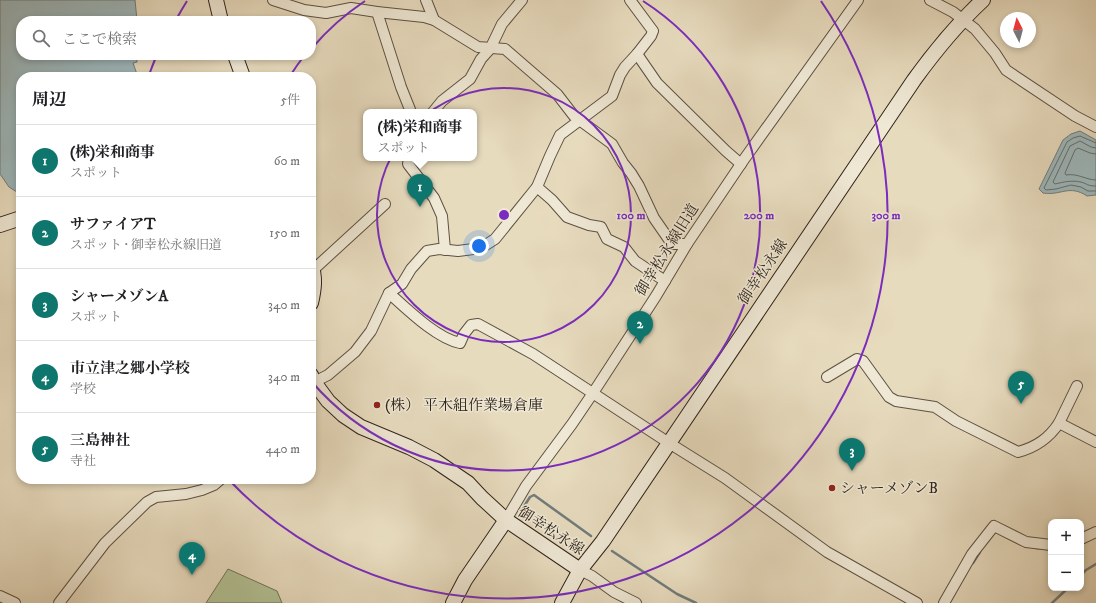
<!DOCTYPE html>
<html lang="ja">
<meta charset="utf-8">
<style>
:root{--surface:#fff;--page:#f6f6f6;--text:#202124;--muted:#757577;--line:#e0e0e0;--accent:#0f766e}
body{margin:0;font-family:"IM FELL DW Pica","Noto Serif JP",serif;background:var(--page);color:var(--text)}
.controls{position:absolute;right:12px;bottom:12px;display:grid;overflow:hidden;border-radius:8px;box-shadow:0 2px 6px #0003}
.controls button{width:36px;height:36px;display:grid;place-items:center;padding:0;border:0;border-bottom:1px solid var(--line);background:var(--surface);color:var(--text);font:20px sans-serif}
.compass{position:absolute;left:1000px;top:12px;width:36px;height:36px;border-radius:50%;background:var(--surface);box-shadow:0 2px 6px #0003;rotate:354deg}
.you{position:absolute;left:479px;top:246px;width:14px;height:14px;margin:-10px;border:3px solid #fff;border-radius:50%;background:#1a73e8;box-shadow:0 0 0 6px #1a73e833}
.badge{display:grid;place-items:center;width:26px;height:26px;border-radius:50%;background:var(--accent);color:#fff;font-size:13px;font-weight:700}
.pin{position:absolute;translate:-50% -33px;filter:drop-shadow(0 1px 2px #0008)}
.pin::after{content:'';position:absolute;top:21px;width:14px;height:12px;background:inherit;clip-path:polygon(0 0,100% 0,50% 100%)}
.popup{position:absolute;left:363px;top:109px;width:114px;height:52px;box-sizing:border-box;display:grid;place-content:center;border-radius:8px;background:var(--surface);filter:drop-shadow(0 1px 3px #0005);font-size:13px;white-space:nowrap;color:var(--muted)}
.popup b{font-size:15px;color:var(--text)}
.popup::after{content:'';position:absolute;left:50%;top:100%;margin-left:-8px;border:8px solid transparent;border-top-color:var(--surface)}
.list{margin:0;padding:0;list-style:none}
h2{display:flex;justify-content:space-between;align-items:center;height:52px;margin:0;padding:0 16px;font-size:17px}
h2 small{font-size:13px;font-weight:400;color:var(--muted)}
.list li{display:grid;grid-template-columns:26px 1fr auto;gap:12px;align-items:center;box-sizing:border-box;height:72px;padding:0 16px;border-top:1px solid var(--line)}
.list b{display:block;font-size:15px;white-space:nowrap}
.list p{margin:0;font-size:13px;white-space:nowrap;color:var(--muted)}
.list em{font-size:13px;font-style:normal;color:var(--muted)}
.icon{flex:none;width:22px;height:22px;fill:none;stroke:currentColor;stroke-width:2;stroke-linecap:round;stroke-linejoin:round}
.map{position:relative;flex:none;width:1096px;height:603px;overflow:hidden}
.search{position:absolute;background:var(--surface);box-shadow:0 2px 6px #0003;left:16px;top:16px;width:300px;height:44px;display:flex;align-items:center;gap:10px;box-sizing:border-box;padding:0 14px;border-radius:16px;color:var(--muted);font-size:15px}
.panel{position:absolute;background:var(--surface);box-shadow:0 2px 6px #0003;left:16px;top:72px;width:300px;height:412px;border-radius:16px}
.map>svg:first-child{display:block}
.green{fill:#b2c194;stroke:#707257}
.water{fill:#9db8bd;stroke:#717c7c}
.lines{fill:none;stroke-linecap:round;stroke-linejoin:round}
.shore{stroke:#666e6c;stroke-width:1}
.stream{stroke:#717c7c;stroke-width:2.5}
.street-casing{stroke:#5d5143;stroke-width:12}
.secondary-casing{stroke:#2f231a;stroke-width:16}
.street{stroke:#efe8d5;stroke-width:10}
.secondary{stroke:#efe8d5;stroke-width:14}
.ring{fill:none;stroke:#7b2cbf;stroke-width:2}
.poi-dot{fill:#8f2418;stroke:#efe8d5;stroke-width:1.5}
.labels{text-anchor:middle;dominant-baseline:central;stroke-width:3;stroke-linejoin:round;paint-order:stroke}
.street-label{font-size:15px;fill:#2f231a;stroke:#efe8d5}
.poi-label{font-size:15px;fill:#2f231a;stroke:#efe8d5;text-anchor:start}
.centre{fill:#7b2cbf;stroke:#efe8d5;stroke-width:2}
.ring-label{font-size:12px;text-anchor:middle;font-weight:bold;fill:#7b2cbf;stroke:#efe8d5;stroke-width:3;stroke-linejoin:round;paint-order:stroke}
</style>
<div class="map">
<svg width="1096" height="603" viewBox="0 0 1096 603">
<rect width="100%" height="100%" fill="#e7dbbe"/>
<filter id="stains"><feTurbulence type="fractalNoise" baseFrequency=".005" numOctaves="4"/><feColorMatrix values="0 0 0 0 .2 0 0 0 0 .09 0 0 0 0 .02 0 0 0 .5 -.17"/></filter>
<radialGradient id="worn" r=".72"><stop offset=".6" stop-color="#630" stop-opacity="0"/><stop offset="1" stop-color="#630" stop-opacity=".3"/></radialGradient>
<path class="green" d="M228 569 277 591 282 603H206Z"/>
<g class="water">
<path d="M0 0H135L137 20 21 21V55H137V62L133 63 138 77H21L20 194 9 187 0 174Z"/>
<path d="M1080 131 1096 140V195L1087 196C1069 184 1061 196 1043 193L1039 189 1063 140 1071 134Z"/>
</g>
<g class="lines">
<g class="shore">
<path d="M1096 143 1080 136 1073 138 1067 142 1044 188 1046 190 1056 189 1071 185 1081 187 1088 191H1096"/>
<path d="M1096 148 1091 147 1080 141 1070 146 1053 182 1055 184C1064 182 1071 180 1081 182 1088 184 1087 186 1096 186"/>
<path d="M1096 154 1090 153 1078 148 1075 150 1065 173 1066 175C1078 173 1086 180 1096 180"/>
</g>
<g class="stream">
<path d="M523 508 530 497 534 495 591 536"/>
<path d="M1036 548 1047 549"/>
<path d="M612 551 677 594 696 603"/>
<path d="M973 563 980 552"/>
<path d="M1081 575 1086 570 1096 564"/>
<path d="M1052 603 1068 588"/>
</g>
<defs>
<g id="street">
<path d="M273 0 304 10 326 13 351 8 377 12 424 17 434 20 478 47 505 49 557 94 574 116 612 144 623 163 631 173 639 186 654 218 672 244H687"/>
<path d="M426 0 434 20"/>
<path d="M930 0 953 12 975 29 995 53 1006 70 1075 116 1096 127"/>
<path d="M377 12 401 87 411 112"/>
<path d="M637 54 657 83 726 151 741 164"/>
<path d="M433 112 442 101 470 79 481 59 490 49 502 24 522 0"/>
<path d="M409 158 408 164 434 198 442 216 445 250"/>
<path d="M537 187 552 200 567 217 589 225 601 227 607 239 624 247 635 261 665 281"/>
<path d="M313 270 385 204"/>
<path d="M389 293C407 309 436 338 460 343L464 334 471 325 478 324 533 354 669 443 725 478 827 552 917 603"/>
<path d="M827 377 857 359 863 361 889 397 896 401 935 407 956 421 1018 452C1037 447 1049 438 1059 423"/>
<path d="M314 382 328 375 355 352 371 331 389 293 402 284 411 269 427 251 439 249 458 251 481 248 495 239 537 187 550 156 560 135 612 96 620 75 625 67 637 54 651 36 653 31 630 0"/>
<path d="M1077 386 1059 423 1096 442"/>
<path d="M506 520 526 486 572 424 593 393 656 296 687 244 745 158 858 0"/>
<path d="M1081 539 1096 532"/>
<path d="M580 570 592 576 614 592 636 603"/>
<path d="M0 596 15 603"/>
<path d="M59 603 105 543 147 502 156 497 186 494 202 490 214 485 221 479"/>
<path d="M944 603 972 554 994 526 1026 542 1051 545"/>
</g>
<g id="secondary">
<path d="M216 0 221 21"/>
<path d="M235 55 243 77"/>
<path d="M0 225 21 218"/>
<path d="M311 265C316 277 314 290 311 303"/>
<path d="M311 375 314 382 328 401 343 415 361 427 409 447 434 460 468 483 482 498 506 520 580 570"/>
<path d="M453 603 465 580 506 520"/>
<path d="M562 603 580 570 603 541 914 80C935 51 956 25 983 0"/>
</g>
</defs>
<use href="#street" class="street-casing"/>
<use href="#secondary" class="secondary-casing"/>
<use href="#street" class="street"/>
<use href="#secondary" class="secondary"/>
</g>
<g class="ring">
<circle cx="504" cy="215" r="127"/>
<path d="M290 76A255 255 0 0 1 304 56M312 48A255 255 0 0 1 365 1M643 1A255 255 0 1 1 312 382"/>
<path d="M149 75A382 382 0 0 1 156 57M177 18A382 382 0 0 1 187 1M821 1A382 382 0 0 1 229 480"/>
</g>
<g class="poi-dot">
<circle cx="377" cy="405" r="4"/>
<circle cx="832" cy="488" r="4"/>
</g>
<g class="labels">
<g class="street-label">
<text transform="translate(667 250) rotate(-58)">御幸松永線旧道</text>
<text transform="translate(763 272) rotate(-56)">御幸松永線</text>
<text transform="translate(551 531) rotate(33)">御幸松永線</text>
</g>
<g class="poi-label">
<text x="385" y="405">(株） 平木組作業場倉庫</text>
<text x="840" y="488">シャーメゾンB</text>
</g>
</g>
<circle cx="504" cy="215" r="6" class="centre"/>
<g class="ring-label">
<text x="631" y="219">100 m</text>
<text x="759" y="219">200 m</text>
<text x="886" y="219">300 m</text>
</g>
<rect width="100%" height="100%" filter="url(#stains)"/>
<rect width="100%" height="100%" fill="url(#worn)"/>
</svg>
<div class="controls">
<button>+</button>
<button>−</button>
</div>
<svg class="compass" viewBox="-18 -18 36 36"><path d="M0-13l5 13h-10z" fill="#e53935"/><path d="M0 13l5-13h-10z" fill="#757577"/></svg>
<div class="you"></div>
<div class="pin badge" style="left:420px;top:207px">1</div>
<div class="popup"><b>(株)栄和商事</b>スポット</div>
<div class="pin badge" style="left:640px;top:344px">2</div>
<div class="pin badge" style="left:852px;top:471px">3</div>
<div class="pin badge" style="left:192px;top:575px">4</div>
<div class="pin badge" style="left:1021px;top:404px">5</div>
<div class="search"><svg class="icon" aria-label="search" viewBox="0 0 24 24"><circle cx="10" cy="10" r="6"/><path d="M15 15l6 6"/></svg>ここで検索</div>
<section class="panel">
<h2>周辺<small>5件</small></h2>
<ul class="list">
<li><span class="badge">1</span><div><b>(株)栄和商事</b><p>スポット</p></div><em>60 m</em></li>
<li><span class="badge">2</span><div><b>サファイアT</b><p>スポット · 御幸松永線旧道</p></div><em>150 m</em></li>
<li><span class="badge">3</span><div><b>シャーメゾンA</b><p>スポット</p></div><em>340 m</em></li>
<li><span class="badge">4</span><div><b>市立津之郷小学校</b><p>学校</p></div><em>340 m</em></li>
<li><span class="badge">5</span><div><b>三島神社</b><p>寺社</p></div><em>440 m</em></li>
</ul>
</section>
</div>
